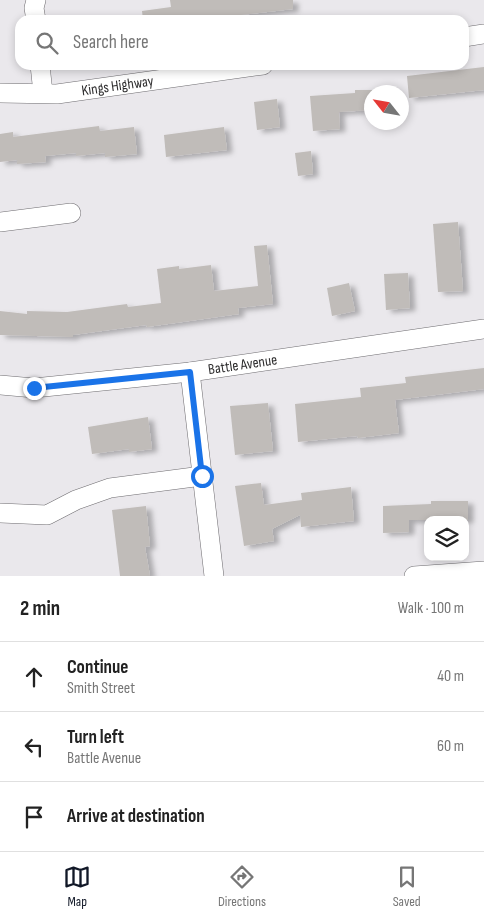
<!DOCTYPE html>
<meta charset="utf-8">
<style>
:root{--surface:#fff;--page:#f2f2f2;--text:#222;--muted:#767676;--line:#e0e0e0;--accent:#111827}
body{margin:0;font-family:"Sofia Sans Condensed",sans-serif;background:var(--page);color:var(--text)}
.controls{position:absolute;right:15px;bottom:15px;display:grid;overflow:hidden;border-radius:10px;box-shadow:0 2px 8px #0003}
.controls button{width:45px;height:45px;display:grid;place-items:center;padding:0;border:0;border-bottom:1px solid var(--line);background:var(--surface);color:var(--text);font:25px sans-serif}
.compass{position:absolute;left:364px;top:85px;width:45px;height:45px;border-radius:50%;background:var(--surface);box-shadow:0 2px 8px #0003;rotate:301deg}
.stop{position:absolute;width:15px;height:15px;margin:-11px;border:4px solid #1a73e8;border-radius:50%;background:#fff}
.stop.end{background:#1a73e8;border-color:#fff;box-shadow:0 1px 5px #0008}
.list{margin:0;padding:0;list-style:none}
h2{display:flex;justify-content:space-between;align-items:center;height:65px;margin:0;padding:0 20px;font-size:21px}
h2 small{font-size:16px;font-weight:400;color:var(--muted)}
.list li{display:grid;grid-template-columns:32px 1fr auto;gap:15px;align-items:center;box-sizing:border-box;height:70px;padding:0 20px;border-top:1px solid var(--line)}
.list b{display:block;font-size:19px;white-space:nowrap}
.list p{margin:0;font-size:16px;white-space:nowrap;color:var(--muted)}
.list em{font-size:16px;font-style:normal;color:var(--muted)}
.icon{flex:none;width:28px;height:28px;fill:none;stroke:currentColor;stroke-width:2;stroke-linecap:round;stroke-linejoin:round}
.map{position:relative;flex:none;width:484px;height:576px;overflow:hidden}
.search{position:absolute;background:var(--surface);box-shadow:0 2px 8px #0003;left:15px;right:15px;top:15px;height:55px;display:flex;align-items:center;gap:12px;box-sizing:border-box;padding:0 18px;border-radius:15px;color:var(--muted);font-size:19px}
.sheet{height:275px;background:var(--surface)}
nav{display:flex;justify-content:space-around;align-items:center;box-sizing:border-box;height:70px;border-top:1px solid var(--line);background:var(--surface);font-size:14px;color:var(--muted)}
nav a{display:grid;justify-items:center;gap:2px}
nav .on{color:var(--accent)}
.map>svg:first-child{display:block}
.building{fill:#c0bcb9;filter:url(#shadow)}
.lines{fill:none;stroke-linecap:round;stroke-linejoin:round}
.minor-casing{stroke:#6e6c70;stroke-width:20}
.minor{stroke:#fff;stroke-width:19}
.route{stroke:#1a73e8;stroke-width:6}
.labels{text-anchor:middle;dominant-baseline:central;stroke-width:4.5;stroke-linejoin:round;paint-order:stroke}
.street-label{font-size:15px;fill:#2e2d2e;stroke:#fff}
</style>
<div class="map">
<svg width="484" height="576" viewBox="0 0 484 576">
<defs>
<filter id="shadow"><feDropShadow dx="5.5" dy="3" stdDeviation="2.5" flood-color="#0004"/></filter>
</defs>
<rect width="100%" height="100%" fill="#eae8ec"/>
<g class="building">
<path d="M170 0H293V9L224 17V20H143L142 11 171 7Z"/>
<path d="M484 67V90L409 98 407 76Z"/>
<path d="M355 90H372V110L339 112 340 129 313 131 310 96 355 93Z"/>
<path d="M277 99 280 127 257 130 254 102Z"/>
<path d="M99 126 100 131 134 127 137 154 105 157V153L76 156V153L45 156 46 162 17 164V160L0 162V134L13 132V137Z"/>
<path d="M224 127 227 150 166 157 164 135Z"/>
<path d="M311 151 313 174 298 176 295 153Z"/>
<path d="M458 222 463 291 438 292 433 224Z"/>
<path d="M267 245 273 304 238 308 239 314 147 327 146 325 73 335V337L0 335V311L27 314V311L67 312 127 304 128 307 161 303 157 269 179 266V269L211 265 214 291 258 286 254 246Z"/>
<path d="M408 273 410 308 386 310 384 274Z"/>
<path d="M349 283 355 311 332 316 327 288Z"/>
<path d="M484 368V389L395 400 399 433 358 438 357 436 298 442 295 404 361 397 360 388 406 383 405 377Z"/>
<path d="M268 403 273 451 235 455 230 406Z"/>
<path d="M148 417 152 449 129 452V449L92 454 88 427Z"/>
<path d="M261 483 264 505 302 500 301 493 351 487 354 521 301 527 300 515 272 529 274 541 244 546 235 486Z"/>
<path d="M431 501H468V520H409V532L383 533V506L431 504Z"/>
<path d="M146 506 150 546 145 547 150 576H120L112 510Z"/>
</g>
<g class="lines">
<defs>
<g id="minor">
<path d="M36 20 34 8 36 0"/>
<path d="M464 37 484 34"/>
<path d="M40 65 43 93"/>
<path id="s1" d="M0 93 57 94 263 65"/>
<path d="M0 222 71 213"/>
<path d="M190 372 214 576"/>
<path id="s2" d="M0 385 34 388 190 372 484 329"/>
<path d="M0 513 47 515 76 500 110 488 202 476"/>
<path d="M414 576 484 571"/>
</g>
</defs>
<use href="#minor" class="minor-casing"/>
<use href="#minor" class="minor"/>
</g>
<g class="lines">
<path class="route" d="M34 388 190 372 202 476"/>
</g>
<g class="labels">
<g class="street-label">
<text stroke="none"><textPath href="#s1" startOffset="118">Kings Highway</textPath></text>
<text stroke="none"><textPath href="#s2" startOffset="244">Battle Avenue</textPath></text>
</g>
</g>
</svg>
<div class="controls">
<button><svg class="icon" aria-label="layers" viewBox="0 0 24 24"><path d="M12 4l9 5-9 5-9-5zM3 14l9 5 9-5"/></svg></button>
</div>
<svg class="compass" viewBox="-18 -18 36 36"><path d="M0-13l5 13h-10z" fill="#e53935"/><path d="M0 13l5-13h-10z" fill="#767676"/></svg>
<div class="stop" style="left:202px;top:476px"></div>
<div class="stop end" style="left:34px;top:388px"></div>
<div class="search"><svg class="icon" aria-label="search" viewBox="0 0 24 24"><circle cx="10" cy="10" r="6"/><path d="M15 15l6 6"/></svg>Search here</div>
</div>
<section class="sheet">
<h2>2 min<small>Walk · 100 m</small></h2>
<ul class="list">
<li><svg class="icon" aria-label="ahead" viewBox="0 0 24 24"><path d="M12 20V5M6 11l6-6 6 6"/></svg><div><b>Continue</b><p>Smith Street</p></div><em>40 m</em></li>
<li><svg class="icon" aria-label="left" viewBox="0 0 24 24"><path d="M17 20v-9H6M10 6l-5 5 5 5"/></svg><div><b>Turn left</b><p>Battle Avenue</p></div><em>60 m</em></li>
<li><svg class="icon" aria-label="arrive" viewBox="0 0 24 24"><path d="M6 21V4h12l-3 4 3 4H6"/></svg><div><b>Arrive at destination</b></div></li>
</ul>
</section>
<nav>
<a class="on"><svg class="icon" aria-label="map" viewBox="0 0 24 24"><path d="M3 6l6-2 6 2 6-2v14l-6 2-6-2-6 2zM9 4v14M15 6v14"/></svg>Map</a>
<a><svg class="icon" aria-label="directions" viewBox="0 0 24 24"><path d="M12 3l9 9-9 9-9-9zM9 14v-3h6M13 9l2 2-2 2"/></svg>Directions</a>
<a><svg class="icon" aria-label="saved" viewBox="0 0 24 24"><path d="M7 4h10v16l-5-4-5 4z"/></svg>Saved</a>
</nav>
